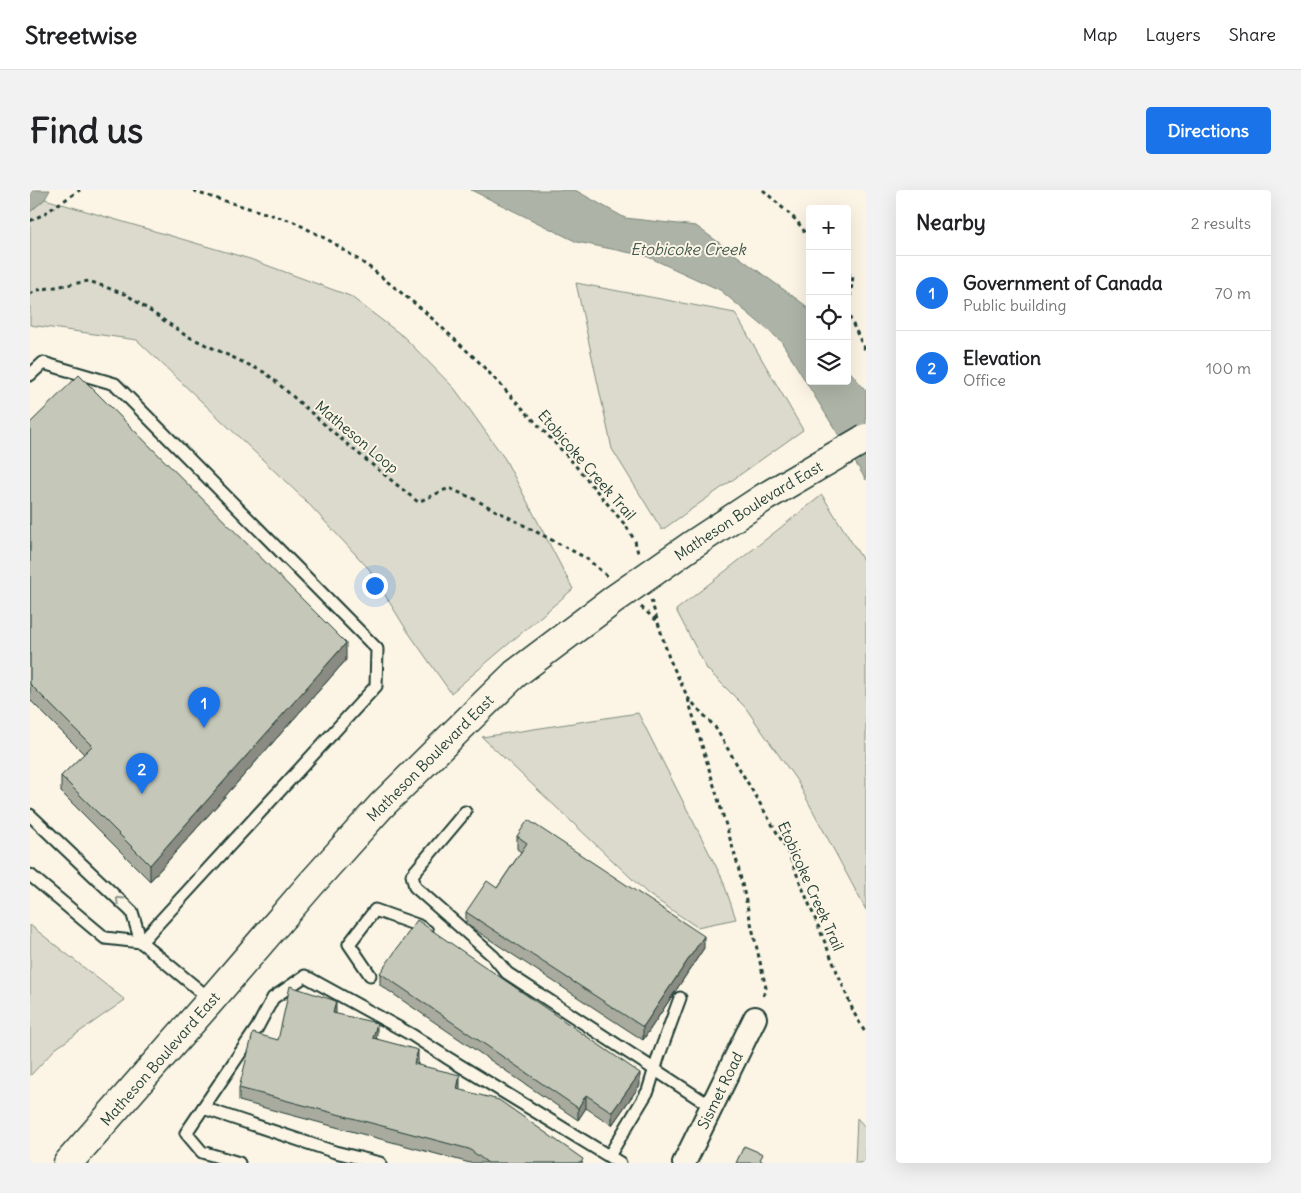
<!DOCTYPE html>
<meta charset="utf-8">
<style>
:root{--surface:#fff;--page:#f2f2f2;--text:#202124;--muted:#757577;--line:#e0e0e0;--accent:#1a73e8}
body{margin:0;font-family:Delius,sans-serif;background:var(--page);color:var(--text)}
.controls{position:absolute;right:15px;top:15px;display:grid;overflow:hidden;border-radius:5px;box-shadow:0 5px 20px #0002}
.controls button{width:45px;height:45px;display:grid;place-items:center;padding:0;border:0;border-bottom:1px solid var(--line);background:var(--surface);color:var(--text);font:25px sans-serif}
.you{position:absolute;left:344px;top:395px;width:18px;height:18px;margin:-12px;border:4px solid #fff;border-radius:50%;background:#1a73e8;box-shadow:0 0 0 8px #1a73e833}
.badge{display:grid;place-items:center;width:32px;height:32px;border-radius:50%;background:var(--accent);color:#fff;font-size:16px;font-weight:700}
.pin{position:absolute;translate:-50% -41px;filter:drop-shadow(0 1px 2px #0008)}
.pin::after{content:'';position:absolute;top:26px;width:18px;height:15px;background:inherit;clip-path:polygon(0 0,100% 0,50% 100%)}
.list{margin:0;padding:0;list-style:none}
h2{display:flex;justify-content:space-between;align-items:center;height:65px;margin:0;padding:0 20px;font-size:21px}
h2 small{font-size:16px;font-weight:400;color:var(--muted)}
.list li{display:grid;grid-template-columns:32px 1fr auto;gap:15px;align-items:center;box-sizing:border-box;height:75px;padding:0 20px;border-top:1px solid var(--line)}
.list b{display:block;font-size:19px;white-space:nowrap}
.list p{margin:0;font-size:16px;white-space:nowrap;color:var(--muted)}
.list em{font-size:16px;font-style:normal;color:var(--muted)}
.icon{flex:none;width:28px;height:28px;fill:none;stroke:currentColor;stroke-width:2;stroke-linecap:round;stroke-linejoin:round}
.map{position:relative;flex:none;width:836px;height:973px;overflow:hidden;border-radius:5px}
header{display:flex;align-items:center;gap:30px;box-sizing:border-box;height:70px;padding:0 25px;background:var(--surface);border-bottom:1px solid var(--line)}
header strong{font-size:24px}
nav{display:flex;gap:28px;margin-inline-start:auto;font-size:18px}
.intro{display:flex;align-items:center;justify-content:space-between;box-sizing:border-box;height:120px;padding:0 30px}
h1{margin:0;font-size:35px}
.button{padding:12px 22px;border-radius:5px;background:var(--accent);color:#fff;font-size:18px;font-weight:700}
main{display:flex;gap:30px;padding:0 30px}
aside{flex:1;background:var(--surface);border-radius:5px;box-shadow:0 5px 20px #0002}
.map>svg:first-child{display:block}
.green{fill:#dcdacc;stroke:#7e8c80}
.water{fill:#aeb3a7;stroke:#758479}
.lines{fill:none;stroke-linecap:round;stroke-linejoin:round}
.service-casing{stroke:#1f3d34;stroke-width:15}
.minor-casing{stroke:#1f3d34;stroke-width:26}
.tertiary-casing{stroke:#1f3d34;stroke-width:31}
.path{stroke:#1f3d34;stroke-width:3;stroke-dasharray:4 4;stroke-linecap:butt}
.service{stroke:#fcf5e5;stroke-width:11}
.minor{stroke:#fcf5e5;stroke-width:22}
.tertiary{stroke:#fcf5e5;stroke-width:28}
.tertiary-bridge-casing{stroke:#1f3d34;stroke-width:31;stroke-linecap:butt}
.tertiary-bridge{stroke:#fcf5e5;stroke-width:28}
.wall{fill:#a9ab9f;stroke:#1f3d34}
.shaded-wall{fill:#8a8b82;stroke:#1f3d34}
.building{fill:#c5c7b9;stroke:#1f3d34}
.oneway{stroke:#8e998c}
.labels{text-anchor:middle;dominant-baseline:central;stroke-width:4;stroke-linejoin:round;paint-order:stroke}
.street-label{font-size:15px;fill:#1f3d34;stroke:#fcf5e5}
.water-label{font-size:16px;font-style:italic;fill:#435a51;stroke:#fcf5e5}
</style>
<header>
<strong>Streetwise</strong>
<nav><a>Map</a><a>Layers</a><a>Share</a></nav>
</header>
<div class="intro"><h1>Find us</h1><a class="button">Directions</a></div>
<main>
<div class="map">
<svg width="836" height="973" viewBox="0 0 836 973">
<rect width="100%" height="100%" fill="#fcf5e5"/>
<filter id="ink" filterUnits="userSpaceOnUse"><feTurbulence type="fractalNoise" baseFrequency=".02" numOctaves="2"/><feDisplacementMap in="SourceGraphic" scale="10" xChannelSelector="R" yChannelSelector="G"/><feConvolveMatrix kernelMatrix="1 2 1 2 8 2 1 2 1" color-interpolation-filters="sRGB"/></filter>
<g filter="url(#ink)">
<g class="green">
<path d="M15 9 220 69 320 106 374 147 425 199 475 269 543 399 421 503 376 439 339 379 276 311 107 150 0 135V22Z"/>
<path d="M546 93 705 123 773 240 632 340 582 259Z"/>
<path d="M792 305 836 375V720L767 591 715 517 677 479 646 420Z"/>
<path d="M608 523 692 688 706 729 667 737 618 704 452 547Z"/>
<path d="M0 735 95 810 25 859 0 886Z"/>
<path d="M827 928 836 938V973H825Z"/>
</g>
<g class="water">
<path d="M0 0H20L15 9 0 22Z"/>
<path d="M441 0H545L595 28 666 36 775 115 780 123V191H817V178L836 201V290L751 151 690 100 616 66 547 52Z"/>
</g>
<g class="lines">
<defs>
<g id="service">
<path d="M0 185 13 173 85 194 347 459 346 496 111 752"/>
<path d="M435 622 382 685 385 697 463 766 477 783 682 917"/>
<path d="M0 625 102 722 111 752 181 810"/>
<path d="M0 685 75 748 111 752"/>
<path d="M340 785 319 754 345 720 387 735 397 741"/>
<path d="M173 918 305 962 350 973"/>
<path d="M579 966 618 901 629 865 650 808"/>
<path d="M209 973 172 962 156 943 227 838 243 808 275 786 382 845 416 867 590 973"/>
</g>
<g id="minor">
<path id="s1" d="M654 973 725 828"/>
</g>
<g id="tertiary">
<path id="s2" d="M38 973 181 810 281 694 351 616 445 523"/>
</g>
</defs>
<use href="#service" class="service-casing"/>
<use href="#minor" class="minor-casing"/>
<use href="#tertiary" class="tertiary-casing"/>
<g class="path">
<path d="M164 0 168 3 262 31 302 52 339 77 394 121 449 172 539 268 596 336 605 351 608 363"/>
<path d="M733 0 766 30 780 49"/>
<path d="M0 31 12 25 50 0"/>
<path d="M817 83 823 86 818 124 836 162"/>
<path d="M0 104 8 100 59 91 97 105 155 145 236 183 318 255 388 312 419 298 442 308 556 368 577 386"/>
<path d="M621 410 639 468 658 508 685 537 756 658 824 823 836 844"/>
<path d="M611 417 627 431"/>
<path d="M658 509 707 672 736 798 732 809"/>
</g>
<use href="#service" class="service"/>
<use href="#minor" class="minor"/>
<use href="#tertiary" class="tertiary"/>
<defs>
<g id="tertiary-bridge">
<path id="s3" d="M445 523 485 484 586 408 662 355 735 307 836 248"/>
</g>
</defs>
<use href="#tertiary-bridge" class="tertiary-bridge-casing"/>
<use href="#tertiary-bridge" class="tertiary-bridge"/>
</g>
<g class="wall">
<path d="M0 233 316 470 120 691 31 602V586L54 564 0 510Z"/>
<path d="M487 646 674 758 613 850 436 734V722L467 698 491 662 487 659Z"/>
<path d="M350 783 610 895 582 935 556 918 548 930 350 795Z"/>
<path d="M306 824 347 845 346 848 388 872V875L430 898 429 900 553 973H440L209 911V898L248 850Z"/>
</g>
<g class="shaded-wall">
<path d="M316 453V470L120 691V675Z"/>
<path d="M674 746V758L613 850V837Z"/>
<path d="M306 811V823L303 836V823Z"/>
<path d="M347 833V845L343 860V848Z"/>
<path d="M388 860V872L384 887V874Z"/>
<path d="M610 883V895L582 935V922Z"/>
<path d="M430 885V898L427 912V899Z"/>
<path d="M556 905V918L548 930V918Z"/>
</g>
<g class="building">
<path d="M49 185 316 453 120 675 31 586 62 556 0 494V233Z"/>
<path d="M498 630 674 746 613 837 436 722 457 691 467 698 497 653 487 646Z"/>
<path d="M387 730 610 883 582 922 556 905 548 918 350 783Z"/>
<path d="M260 796 306 811 303 823 347 833 343 848 388 860 384 874 430 885 427 899 469 910 553 969 551 973H458L439 959 209 898 223 843 248 850Z"/>
<path d="M714 956 733 964 730 970 735 973H706Z"/>
</g>
<defs><path id="oneway-chevron" d="M-2-3.5L2.5 0L-2 3.5" fill="none" stroke-width="1.6" stroke-linecap="round" stroke-linejoin="round" transform="scale(1.25)"/></defs>
<use class="oneway" href="#oneway-chevron" transform="translate(89 710) rotate(-136)"/>
</g>
<g class="labels">
<g class="street-label">
<text transform="translate(327 247) rotate(40)">Matheson Loop</text>
<text transform="translate(557 275) rotate(49)">Etobicoke Creek Trail</text>
<text stroke="none"><textPath href="#s3" startOffset="341">Matheson Boulevard East</textPath></text>
<text transform="translate(400 568) rotate(-45)">Matheson Boulevard East</text>
<text transform="translate(781 696) rotate(66)">Etobicoke Creek Trail</text>
<text stroke="none"><textPath href="#s2" startOffset="139">Matheson Boulevard East</textPath></text>
<text stroke="none"><textPath href="#s1" startOffset="81">Sismet Road</textPath></text>
</g>
<g class="water-label">
<text x="658" y="59">Etobicoke Creek</text>
</g>
</g>
</svg>
<div class="controls">
<button>+</button>
<button>−</button>
<button><svg class="icon" aria-label="locate" viewBox="0 0 24 24"><circle cx="12" cy="12" r="6"/><path d="M12 2v4M12 18v4M2 12h4M18 12h4"/></svg></button>
<button><svg class="icon" aria-label="layers" viewBox="0 0 24 24"><path d="M12 4l9 5-9 5-9-5zM3 14l9 5 9-5"/></svg></button>
</div>
<div class="you"></div>
<div class="pin badge" style="left:174px;top:538px">1</div>
<div class="pin badge" style="left:112px;top:604px">2</div>
</div>
<aside>
<h2>Nearby<small>2 results</small></h2>
<ul class="list">
<li><span class="badge">1</span><div><b>Government of Canada</b><p>Public building</p></div><em>70 m</em></li>
<li><span class="badge">2</span><div><b>Elevation</b><p>Office</p></div><em>100 m</em></li>
</ul>
</aside>
</main>
